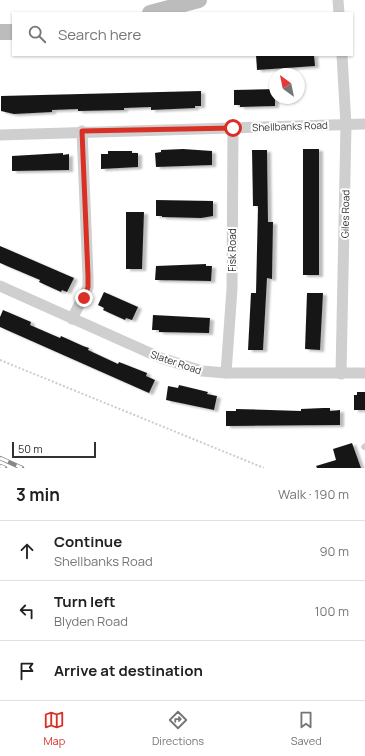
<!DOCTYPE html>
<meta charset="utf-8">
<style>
:root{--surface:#fff;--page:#f2f2f2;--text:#202124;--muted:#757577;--line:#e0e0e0;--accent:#d93025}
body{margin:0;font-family:Manrope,sans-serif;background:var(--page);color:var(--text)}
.compass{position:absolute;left:269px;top:68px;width:36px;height:36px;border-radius:50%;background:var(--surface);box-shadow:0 1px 3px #0004;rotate:327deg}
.scale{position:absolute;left:12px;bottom:10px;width:84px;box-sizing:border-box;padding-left:4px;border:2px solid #323232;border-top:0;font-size:11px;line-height:14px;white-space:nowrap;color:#323232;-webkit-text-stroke:3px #fff;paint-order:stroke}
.stop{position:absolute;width:12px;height:12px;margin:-9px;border:3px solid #d93025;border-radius:50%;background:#fff}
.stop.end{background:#d93025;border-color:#fff;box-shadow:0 1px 4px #0008}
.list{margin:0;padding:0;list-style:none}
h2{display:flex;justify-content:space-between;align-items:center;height:52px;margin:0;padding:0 16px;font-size:17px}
h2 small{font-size:13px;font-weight:400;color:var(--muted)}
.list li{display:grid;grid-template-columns:26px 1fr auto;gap:12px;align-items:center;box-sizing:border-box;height:60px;padding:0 16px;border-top:1px solid var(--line)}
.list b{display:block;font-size:15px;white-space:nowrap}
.list p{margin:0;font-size:13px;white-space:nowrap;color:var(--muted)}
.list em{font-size:13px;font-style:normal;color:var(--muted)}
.icon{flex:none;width:22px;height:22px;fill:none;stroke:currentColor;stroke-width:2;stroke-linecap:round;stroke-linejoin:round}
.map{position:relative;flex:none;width:365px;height:468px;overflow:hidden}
.search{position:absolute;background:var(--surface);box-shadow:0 1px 3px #0004;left:12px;right:12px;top:12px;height:44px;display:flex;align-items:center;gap:10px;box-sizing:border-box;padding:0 14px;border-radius:0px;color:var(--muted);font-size:15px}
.sheet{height:232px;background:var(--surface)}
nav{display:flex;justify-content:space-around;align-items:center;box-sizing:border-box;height:56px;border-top:1px solid var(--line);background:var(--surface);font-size:11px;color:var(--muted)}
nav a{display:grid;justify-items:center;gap:2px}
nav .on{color:var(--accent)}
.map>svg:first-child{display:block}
.building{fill:#191919;filter:url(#shadow)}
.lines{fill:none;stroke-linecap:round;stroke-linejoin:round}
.path{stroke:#ccc;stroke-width:2;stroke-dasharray:2 2;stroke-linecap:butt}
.lane{stroke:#cfcfcf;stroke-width:5.5}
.street{stroke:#cfcfcf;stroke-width:11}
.secondary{stroke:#bcbcbc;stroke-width:16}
.rail-casing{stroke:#878787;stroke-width:4.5}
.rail{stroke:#fff;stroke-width:3;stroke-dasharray:9;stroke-linecap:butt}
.route{stroke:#d93025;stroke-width:5}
.labels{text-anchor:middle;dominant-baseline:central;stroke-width:4;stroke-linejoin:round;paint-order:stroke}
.street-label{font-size:10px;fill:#323232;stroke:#fff}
</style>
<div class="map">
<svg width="365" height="468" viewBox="0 0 365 468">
<defs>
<filter id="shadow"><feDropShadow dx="4" dy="2" stdDeviation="1" flood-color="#0004"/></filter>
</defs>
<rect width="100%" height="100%" fill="#fff"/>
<g class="building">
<path d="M256 55H314L315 66 257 70Z"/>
<path d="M275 89V106L240 107V105H234V90Z"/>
<path d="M201 91V106H195V108L151 110V107L124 108V110L78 111V109L52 110V112L14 114 1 111V96Z"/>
<path d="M183 149 212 151V165L156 167 155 153 161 152V150Z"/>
<rect x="303" y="149" width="16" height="126"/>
<path d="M252 150H267L268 222H273L272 279 267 278 263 350H248L251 293H256L258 206H253Z"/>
<path d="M108 151H132V153H138V167L101 169V154H108Z"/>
<path d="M63 153V155L69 154V170L12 171V156Z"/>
<path d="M156 200 213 201V216L201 218 162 217V216H156Z"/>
<path d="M126 212H144L142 269H126Z"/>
<path d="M0 246 74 278 67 292 62 290 61 292 39 282 40 280 0 263Z"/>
<path d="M206 264V266H212L211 281 155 280 156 266Z"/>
<path d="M104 292 138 307 132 320 126 318 125 320 103 310 104 308 98 305Z"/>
<path d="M307 293H323L320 350 305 349Z"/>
<path d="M3 310 31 322 30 325 60 338 61 336 83 346 89 348 88 350 118 364 119 362 147 373 146 376 155 380 149 393 0 327V317Z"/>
<path d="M153 315 210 318 209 333 159 332V330H152Z"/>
<path d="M179 385 208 392 207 394 217 396 214 410 166 400 168 386 178 388Z"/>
<path d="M357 392H365V410H354V395H357Z"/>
<path d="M323 408H330V411L340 410V425L226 426V411H236V409L301 411V409Z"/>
<path d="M352 443 361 468H317L316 466 336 460 333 449Z"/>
</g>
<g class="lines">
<path class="path" d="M0 360 264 468"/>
<path class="lane" d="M364 447 365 446"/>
<g class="street">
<path d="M338 0 339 13"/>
<path d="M0 135 365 124"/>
<path d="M0 286 161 358 202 371 226 373H365"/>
<path d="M72 319 88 287V276L82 131"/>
<path d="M226 373 232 289 233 128"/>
<path d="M341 374 346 125 342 55"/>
</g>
<g class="secondary">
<path d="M150 13 199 0"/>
<path d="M0 32H13"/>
</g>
<defs>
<g id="rail">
<path d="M0 458 22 468"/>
<path d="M0 466 5 468"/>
</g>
</defs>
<use href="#rail" class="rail-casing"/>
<use href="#rail" class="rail"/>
</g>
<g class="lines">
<path class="route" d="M84 298 88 287V276L82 131 233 128"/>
</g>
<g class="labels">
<g class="street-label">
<text transform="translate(290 126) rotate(-2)">Shellbanks Road</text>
<text transform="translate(345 214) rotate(-89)">Giles Road</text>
<text transform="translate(232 250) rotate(-90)">Fisk Road</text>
<text transform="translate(176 362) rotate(19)">Slater Road</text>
</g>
</g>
</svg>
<svg class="compass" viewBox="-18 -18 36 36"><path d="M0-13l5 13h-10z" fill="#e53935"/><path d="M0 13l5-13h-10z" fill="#757577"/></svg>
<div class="scale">50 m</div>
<div class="stop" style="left:233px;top:128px"></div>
<div class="stop end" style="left:84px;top:298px"></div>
<div class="search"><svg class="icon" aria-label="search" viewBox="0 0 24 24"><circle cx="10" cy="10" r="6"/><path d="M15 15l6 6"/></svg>Search here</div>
</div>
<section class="sheet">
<h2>3 min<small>Walk · 190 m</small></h2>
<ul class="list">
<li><svg class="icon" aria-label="ahead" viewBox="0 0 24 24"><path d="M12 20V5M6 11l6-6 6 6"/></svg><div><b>Continue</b><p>Shellbanks Road</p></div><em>90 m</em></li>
<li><svg class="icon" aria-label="left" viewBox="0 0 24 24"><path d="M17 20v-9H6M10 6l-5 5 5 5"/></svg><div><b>Turn left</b><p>Blyden Road</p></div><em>100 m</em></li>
<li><svg class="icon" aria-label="arrive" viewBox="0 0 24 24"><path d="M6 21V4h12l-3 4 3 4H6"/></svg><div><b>Arrive at destination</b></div></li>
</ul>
</section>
<nav>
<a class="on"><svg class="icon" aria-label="map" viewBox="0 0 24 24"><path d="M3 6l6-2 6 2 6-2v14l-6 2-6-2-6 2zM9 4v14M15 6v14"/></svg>Map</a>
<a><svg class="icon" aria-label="directions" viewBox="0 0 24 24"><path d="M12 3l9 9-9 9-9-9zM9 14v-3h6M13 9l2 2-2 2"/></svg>Directions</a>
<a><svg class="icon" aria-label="saved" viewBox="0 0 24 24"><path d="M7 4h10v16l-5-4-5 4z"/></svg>Saved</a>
</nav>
